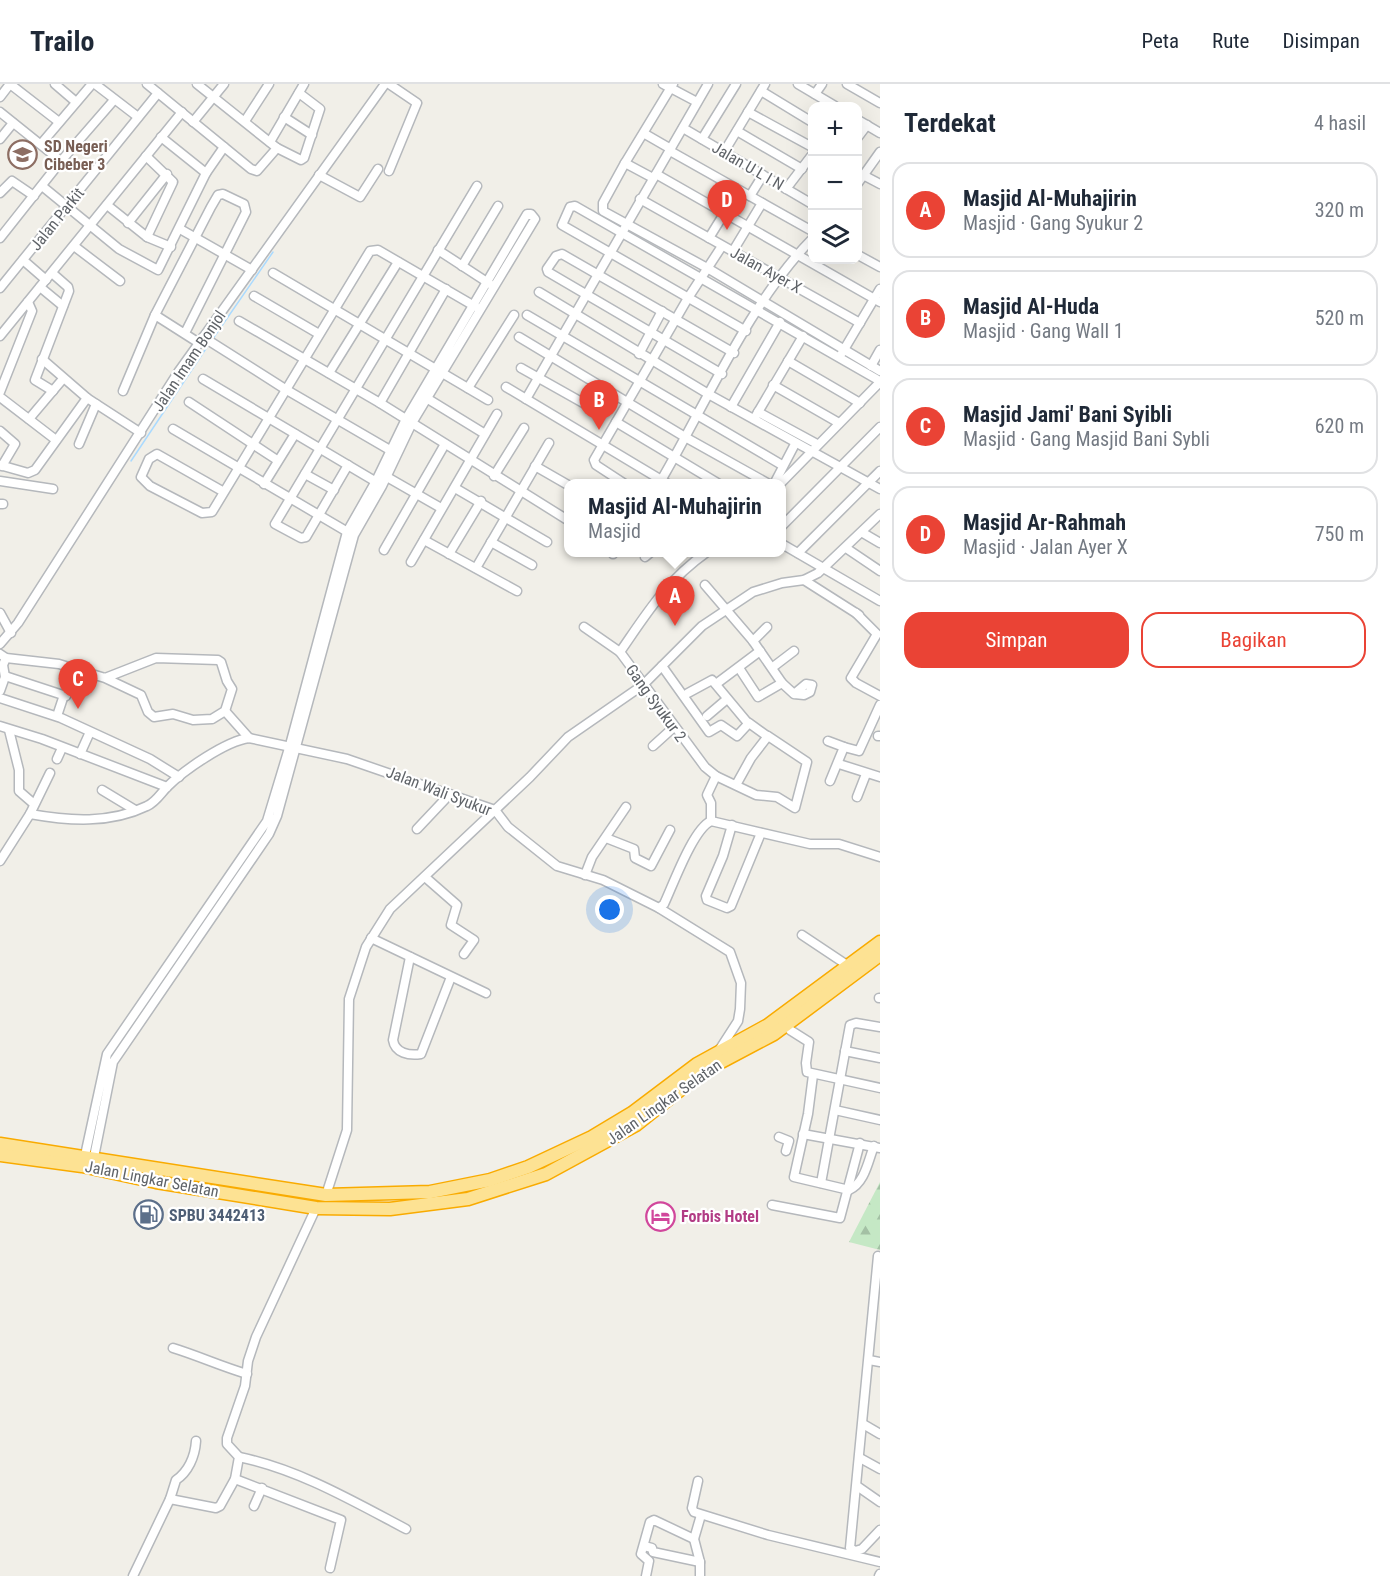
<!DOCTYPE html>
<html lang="id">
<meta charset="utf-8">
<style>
:root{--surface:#fff;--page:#f2f2f3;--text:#1f2937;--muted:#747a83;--line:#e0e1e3;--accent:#ea4335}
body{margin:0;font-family:"Roboto Condensed",sans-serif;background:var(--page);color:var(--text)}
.controls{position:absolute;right:18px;top:18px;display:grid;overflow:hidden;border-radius:12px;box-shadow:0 6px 24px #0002}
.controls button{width:54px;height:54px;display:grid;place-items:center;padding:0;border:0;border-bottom:2px solid var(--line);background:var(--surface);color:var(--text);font:30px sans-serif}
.you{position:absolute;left:610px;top:826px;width:21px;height:21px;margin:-15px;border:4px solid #fff;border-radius:50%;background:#1a73e8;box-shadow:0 0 0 9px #1a73e833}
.badge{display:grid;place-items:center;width:39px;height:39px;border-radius:50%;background:var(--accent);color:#fff;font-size:20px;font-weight:700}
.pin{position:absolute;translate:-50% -50px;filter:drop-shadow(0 2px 3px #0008)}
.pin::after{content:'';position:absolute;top:32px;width:21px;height:18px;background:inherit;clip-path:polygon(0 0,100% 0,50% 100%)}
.popup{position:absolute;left:564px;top:395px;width:222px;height:78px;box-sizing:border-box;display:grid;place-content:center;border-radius:12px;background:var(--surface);filter:drop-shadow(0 2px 4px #0005);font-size:20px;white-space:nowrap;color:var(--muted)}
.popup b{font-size:22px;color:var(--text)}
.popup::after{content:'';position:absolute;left:50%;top:100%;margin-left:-12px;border:12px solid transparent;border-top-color:var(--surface)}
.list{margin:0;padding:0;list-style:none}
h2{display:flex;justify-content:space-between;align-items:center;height:78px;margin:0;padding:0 24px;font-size:26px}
h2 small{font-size:20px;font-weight:400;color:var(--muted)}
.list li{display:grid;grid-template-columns:39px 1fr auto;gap:18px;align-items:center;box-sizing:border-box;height:96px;margin:0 12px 12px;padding:0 12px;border:2px solid var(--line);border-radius:18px}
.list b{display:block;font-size:22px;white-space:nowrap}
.list p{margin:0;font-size:20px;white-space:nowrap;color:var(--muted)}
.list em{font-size:20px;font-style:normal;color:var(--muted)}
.actions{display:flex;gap:12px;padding:18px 24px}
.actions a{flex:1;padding:14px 0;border:2px solid var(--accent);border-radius:18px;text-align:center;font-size:21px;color:var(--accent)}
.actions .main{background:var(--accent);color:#fff}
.icon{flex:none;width:33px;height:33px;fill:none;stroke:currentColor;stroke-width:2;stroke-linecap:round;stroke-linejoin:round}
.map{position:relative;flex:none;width:880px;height:1492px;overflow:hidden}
header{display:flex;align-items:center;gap:36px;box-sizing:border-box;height:84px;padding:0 30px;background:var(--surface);border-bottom:2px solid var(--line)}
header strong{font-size:28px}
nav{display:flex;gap:33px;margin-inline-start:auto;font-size:21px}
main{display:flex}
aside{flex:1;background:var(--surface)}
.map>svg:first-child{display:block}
.forest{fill:url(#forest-firs)}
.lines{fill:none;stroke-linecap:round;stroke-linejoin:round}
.stream{stroke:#aadaff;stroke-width:1.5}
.minor-casing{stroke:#b5b8bc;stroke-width:11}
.highway-casing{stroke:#f9ab00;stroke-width:15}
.minor{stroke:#fff;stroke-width:8}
.highway{stroke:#fde293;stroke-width:12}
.labels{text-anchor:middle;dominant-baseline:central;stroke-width:4.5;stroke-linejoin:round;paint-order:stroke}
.education-label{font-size:16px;font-weight:bold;fill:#785e54;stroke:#fff;text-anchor:start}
.street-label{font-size:16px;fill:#5f6368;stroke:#fff}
.service-label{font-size:16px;font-weight:bold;fill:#4e5e75;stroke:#fff;text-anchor:start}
.hotel-label{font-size:16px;font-weight:bold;fill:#b23c85;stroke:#fff;text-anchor:start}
</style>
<header>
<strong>Trailo</strong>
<nav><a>Peta</a><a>Rute</a><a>Disimpan</a></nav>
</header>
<main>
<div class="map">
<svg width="880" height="1492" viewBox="0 0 880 1492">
<defs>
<pattern id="forest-firs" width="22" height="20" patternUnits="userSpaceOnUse" patternTransform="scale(1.5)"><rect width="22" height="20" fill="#c5e8c5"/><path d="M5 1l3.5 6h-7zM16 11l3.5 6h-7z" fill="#a3c0a4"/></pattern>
</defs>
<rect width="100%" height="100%" fill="#f1efe8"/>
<path class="forest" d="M880 1098V1166L849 1158Z"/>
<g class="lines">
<g class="stream">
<path d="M212 256 273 168"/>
<path d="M131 377 209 260"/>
</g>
<defs>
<g id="minor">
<path d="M10 0 59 38"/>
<path d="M55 0 76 18"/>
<path d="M95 0 138 33"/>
<path d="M147 0 251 85 257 87 277 64"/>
<path d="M197 0 277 64 301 76 304 74 320 25 299 9"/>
<path d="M663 0 697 18"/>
<path d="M798 0 835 22"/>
<path d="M847 0 880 19"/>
<path d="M761 7 812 38"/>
<path d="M815 10 822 0"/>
<path d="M0 13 10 0"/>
<path d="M0 28 61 77"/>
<path d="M748 28 812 63"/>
<path d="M284 33 312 51"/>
<path d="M858 36 880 49"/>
<path d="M245 37 269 0"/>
<path d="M193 38 224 0"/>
<path d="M683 44 812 120"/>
<path d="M737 47 802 85"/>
<path d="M645 50 671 65"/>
<path d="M161 53 206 89"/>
<path d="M858 53 867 41"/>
<path d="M0 55 13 39"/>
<path d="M702 55 736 0"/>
<path d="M270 58 304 0"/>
<path d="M41 60 92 0"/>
<path d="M670 67 812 147"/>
<path d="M724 68 765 0"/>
<path d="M146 72 173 98 147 153"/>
<path d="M625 79 673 0"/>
<path d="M389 87 417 19 389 0"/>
<path d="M656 90 880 218"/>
<path d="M319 91 360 113 378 85"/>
<path d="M863 91 880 100"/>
<path d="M653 94 625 79 603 119V127L709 185 880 287"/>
<path d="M858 99 880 68"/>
<path d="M42 102 119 165 158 186 206 89 224 63"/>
<path d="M786 105 812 71"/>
<path d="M0 109 12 97 34 112"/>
<path d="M750 112 763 91"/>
<path d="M640 115 860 239"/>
<path d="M107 121 147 153 171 163"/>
<path d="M128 139 167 90"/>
<path d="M180 145 252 186"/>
<path d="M0 154 61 77 114 16"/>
<path d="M709 154 738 107"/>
<path d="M74 162 120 197"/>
<path d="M438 166 490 200"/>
<path d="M733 167 762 119"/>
<path d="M858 171 880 183"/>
<path d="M23 176 46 196"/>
<path d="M462 182 498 122"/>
<path d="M52 189 68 203 69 207 35 296 53 307"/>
<path d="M273 189 488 316"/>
<path d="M40 203 63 222"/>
<path d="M0 204 158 9"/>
<path d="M539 208 710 311 880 405"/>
<path d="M254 212 319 250"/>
<path d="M527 231 782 381"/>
<path d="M239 237 380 319 566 435"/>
<path d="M746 247 562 141 570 123 575 122 880 297"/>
<path d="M185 249 246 128 244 120 223 110 218 111 211 123 155 231 199 259"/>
<path d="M0 252 182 28"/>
<path d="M203 253 285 305 395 369"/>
<path d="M519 253 685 353 769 400"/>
<path d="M842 269 880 205"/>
<path d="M639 270 662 227"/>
<path d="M42 275 87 314 141 349"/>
<path d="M788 277 860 319"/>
<path d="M871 282 880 266"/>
<path d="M521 284 601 329"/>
<path d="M329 289 398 178"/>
<path d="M722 290 548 188 547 185 556 172 562 170 734 269"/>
<path d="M203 295 378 399"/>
<path d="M773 301 839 339"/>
<path d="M506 303 668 400"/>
<path d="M468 304 514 231"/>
<path d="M123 307 155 231"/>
<path d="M0 308 32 227 28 218"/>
<path d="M0 313 56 356"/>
<path d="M428 315 485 350"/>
<path d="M526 315 708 0"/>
<path d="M189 318 277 376"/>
<path d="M380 319 446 205"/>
<path d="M731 323 780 238"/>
<path d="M758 328 817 360"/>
<path d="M29 335 62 296"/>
<path d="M754 335 803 252"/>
<path d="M616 338 719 400"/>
<path d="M173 345 351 450"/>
<path d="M0 347 15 360 2 382"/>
<path d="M79 360 96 320"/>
<path d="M0 381 28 389 35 386 87 314"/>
<path d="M348 381 306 453 301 454 275 440 477 102"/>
<path d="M535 382 568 401"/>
<path d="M305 390 334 406"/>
<path d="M494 392 524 344"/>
<path d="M387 393 441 424"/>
<path d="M0 397 53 405"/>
<path d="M264 400 295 350"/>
<path d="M625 400 596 381 594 376 688 214 722 162"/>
<path d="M659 400C705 322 749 219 812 155"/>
<path d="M774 400 795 360"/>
<path d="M780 400 880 298"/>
<path d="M455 404 547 458"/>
<path d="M224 408 157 370 149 375 141 393 150 402 202 429 212 428C265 341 317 254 370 167L378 166 476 223"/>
<path d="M0 420H3"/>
<path d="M782 442 880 343"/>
<path d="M863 449 880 459"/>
<path d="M424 456 517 507"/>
<path d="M491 458 532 481"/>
<path d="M782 460 880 517"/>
<path d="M846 464 880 487"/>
<path d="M384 466 445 360"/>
<path d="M707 468C666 497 647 529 620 568L705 683 716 692 756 711 777 713 795 724 807 678 768 652 751 674 736 701"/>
<path d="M798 469 880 387"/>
<path d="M449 470 481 417"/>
<path d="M613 470V468"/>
<path d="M645 473 651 468"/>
<path d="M411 478 497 330"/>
<path d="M476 484 549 359"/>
<path d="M804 496 859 531"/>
<path d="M705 501 753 557 782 599 794 610 804 611 810 608 812 601 806 600 794 610"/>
<path d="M0 529 11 549"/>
<path d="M856 529 877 550 851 594 856 599 880 612"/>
<path d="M584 543 620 568"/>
<path d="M753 557 767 543"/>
<path d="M0 560 18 539 179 287 385 0"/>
<path d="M0 570 6 574 59 580 105 594 156 574 218 576 221 578 227 597 232 605 225 627 212 635 193 636 173 630 154 633 148 628 141 611 105 594"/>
<path d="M662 582 709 648 721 641 737 652 749 639 767 652"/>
<path d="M773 583 794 567"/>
<path d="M739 584 758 613 782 599"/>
<path d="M5 592 66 612 76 586"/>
<path d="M716 600 760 567"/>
<path d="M0 607 5 593 3 581 6 574"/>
<path d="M688 609 712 596 747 638"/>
<path d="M0 614 61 634 150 675 179 693"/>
<path d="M225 627 249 654"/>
<path d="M57 632 64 611"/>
<path d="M707 632 727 615"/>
<path d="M0 642 42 655 167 703"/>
<path d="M9 646 19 686V707L34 720"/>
<path d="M878 652H880"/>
<path d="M828 657 844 663 830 697"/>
<path d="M653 662 674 643"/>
<path d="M844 663 859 667 880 621"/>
<path d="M80 670 90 648"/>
<path d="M57 675 62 664"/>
<path d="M839 680 880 693"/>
<path d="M102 706 135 726"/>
<path d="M857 713 866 690"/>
<path d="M30 730C69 737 110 740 147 722 156 718 161 709 167 703 184 686 226 657 249 654L347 675 495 726 508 743 557 782 603 796 659 824 664 820C673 801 693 745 711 737L810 760H839L880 773"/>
<path d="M711 737V719L707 711 716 692"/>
<path d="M732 741 723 772 706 812 707 816 727 824 731 822 761 749"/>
<path d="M417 745 450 710"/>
<path d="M606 754 634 765 635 774 651 782 670 746"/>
<path d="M0 777 30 730 50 689"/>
<path d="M585 791 592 773 626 723"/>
<path d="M425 793 457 821 451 841 474 856 464 870"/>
<path d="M659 824 730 868 741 899 740 925 738 937 718 968"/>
<path d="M802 851 847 881"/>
<path d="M371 854 486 909"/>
<path d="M410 873 393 956C395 969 409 972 421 970L451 893"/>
<path d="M879 914H880"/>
<path d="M790 946 809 958 806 979 807 988 880 1004"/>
<path d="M845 967 880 974"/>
<path d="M813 991 808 1030 794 1093 849 1106C865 1099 868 1077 874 1062"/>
<path d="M835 1026 880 1036"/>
<path d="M803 1050 880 1064"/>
<path d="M779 1053 789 1057 786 1067"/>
<path d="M84 1076 107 970 267 737 290 661 347 448 376 397 406 335 527 130H531L535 135 412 339 382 402 354 451 277 732 269 750 113 978 94 1073 90 1078"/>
<path d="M821 1099 850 941 856 939 880 943"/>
<path d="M326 1111 347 1046 349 915 366 863 390 825 530 693 568 653 643 601 702 542 753 508 782 499 804 496 818 489 880 430"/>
<path d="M772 1121 840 1134 860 1059"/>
<path d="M878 1172 850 1464 855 1467 862 1465 880 1446"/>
<path d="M173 1264C199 1272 220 1282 247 1290"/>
<path d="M869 1276 880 1278"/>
<path d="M863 1340 880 1350"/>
<path d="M239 1373C298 1385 353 1417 406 1445"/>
<path d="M860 1374 880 1385"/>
<path d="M235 1395 341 1436 330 1484"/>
<path d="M698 1397 692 1424 694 1428 768 1451 880 1478"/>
<path d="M857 1402 880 1418"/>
<path d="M170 1415 176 1396C188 1388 195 1373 196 1357"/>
<path d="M254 1422 262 1404"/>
<path d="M644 1462 652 1464 653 1468 700 1478"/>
<path d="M133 1492 170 1415 216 1424 220 1422 235 1395 239 1373 227 1360V1354L245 1302 248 1277 256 1253 316 1124"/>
<path d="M646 1492 649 1477 641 1470 650 1438 654 1436 694 1455"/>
<path d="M700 1492V1478L694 1455 701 1431"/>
<path d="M879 1492 880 1490"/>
</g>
<g id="highway">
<path d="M0 1060 326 1111 430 1108 490 1096 528 1083 592 1053 632 1029 697 980 768 941 880 858"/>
<path d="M0 1071 82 1082 156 1098 316 1124 390 1125 468 1115 546 1090 636 1041 704 987 774 950 880 871"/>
</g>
</defs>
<use href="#minor" class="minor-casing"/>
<use href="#highway" class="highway-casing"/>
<use href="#minor" class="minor"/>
<use href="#highway" class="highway"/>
</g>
<defs>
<symbol id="school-ring" viewBox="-11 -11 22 22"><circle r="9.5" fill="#fff" stroke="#8d6e63" stroke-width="1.5"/><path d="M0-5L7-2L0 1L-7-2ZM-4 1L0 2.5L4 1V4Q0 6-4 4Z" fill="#8d6e63"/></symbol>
<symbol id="fuel-ring" viewBox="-11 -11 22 22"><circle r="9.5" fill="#fff" stroke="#5c6f8a" stroke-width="1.5"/><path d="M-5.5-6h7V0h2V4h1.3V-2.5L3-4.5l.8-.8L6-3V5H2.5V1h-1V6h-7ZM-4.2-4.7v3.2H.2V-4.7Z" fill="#5c6f8a"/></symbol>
<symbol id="hotel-ring" viewBox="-11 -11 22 22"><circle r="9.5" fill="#fff" stroke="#d1479c" stroke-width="1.5"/><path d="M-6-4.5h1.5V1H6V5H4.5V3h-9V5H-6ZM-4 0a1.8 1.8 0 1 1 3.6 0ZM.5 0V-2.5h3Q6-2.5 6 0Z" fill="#d1479c"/></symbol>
</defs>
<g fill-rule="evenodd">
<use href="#school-ring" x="6" y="54" width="33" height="33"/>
<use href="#fuel-ring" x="132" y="1114" width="33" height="33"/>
<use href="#hotel-ring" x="644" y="1116" width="33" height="33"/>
</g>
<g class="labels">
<g class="education-label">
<text x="44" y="62">SD Negeri<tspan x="44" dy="18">Cibeber 3</tspan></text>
</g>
<g class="street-label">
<text transform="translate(748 82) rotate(30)">Jalan U L I N</text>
<text transform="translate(57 135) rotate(-51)">Jalan Parkit</text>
<text transform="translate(766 186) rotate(29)">Jalan Ayer X</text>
<text transform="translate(189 277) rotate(-56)">Jalan Imam Bonjol</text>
<text transform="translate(656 619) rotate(54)">Gang Syukur 2</text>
<text transform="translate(439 707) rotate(21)">Jalan Wali Syukur</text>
<text transform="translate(664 1018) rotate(-35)">Jalan Lingkar Selatan</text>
<text transform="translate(152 1095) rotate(11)">Jalan Lingkar Selatan</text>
</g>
<g class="service-label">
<text x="169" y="1131">SPBU 3442413</text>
</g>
<g class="hotel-label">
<text x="681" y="1132">Forbis Hotel</text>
</g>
</g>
</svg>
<div class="controls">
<button>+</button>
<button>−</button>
<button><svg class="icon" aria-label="layers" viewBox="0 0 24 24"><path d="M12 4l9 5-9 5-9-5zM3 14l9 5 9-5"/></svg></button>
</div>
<div class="you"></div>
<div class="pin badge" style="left:675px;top:542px">A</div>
<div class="popup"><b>Masjid Al-Muhajirin</b>Masjid</div>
<div class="pin badge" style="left:599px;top:346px">B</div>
<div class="pin badge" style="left:78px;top:625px">C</div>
<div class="pin badge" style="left:727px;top:146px">D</div>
</div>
<aside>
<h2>Terdekat<small>4 hasil</small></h2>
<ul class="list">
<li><span class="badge">A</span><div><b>Masjid Al-Muhajirin</b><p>Masjid · Gang Syukur 2</p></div><em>320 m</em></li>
<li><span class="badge">B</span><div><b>Masjid Al-Huda</b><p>Masjid · Gang Wall 1</p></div><em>520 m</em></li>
<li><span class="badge">C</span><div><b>Masjid Jami' Bani Syibli</b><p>Masjid · Gang Masjid Bani Sybli</p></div><em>620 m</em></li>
<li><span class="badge">D</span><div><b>Masjid Ar-Rahmah</b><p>Masjid · Jalan Ayer X</p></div><em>750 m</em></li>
</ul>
<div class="actions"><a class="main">Simpan</a><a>Bagikan</a></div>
</aside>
</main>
